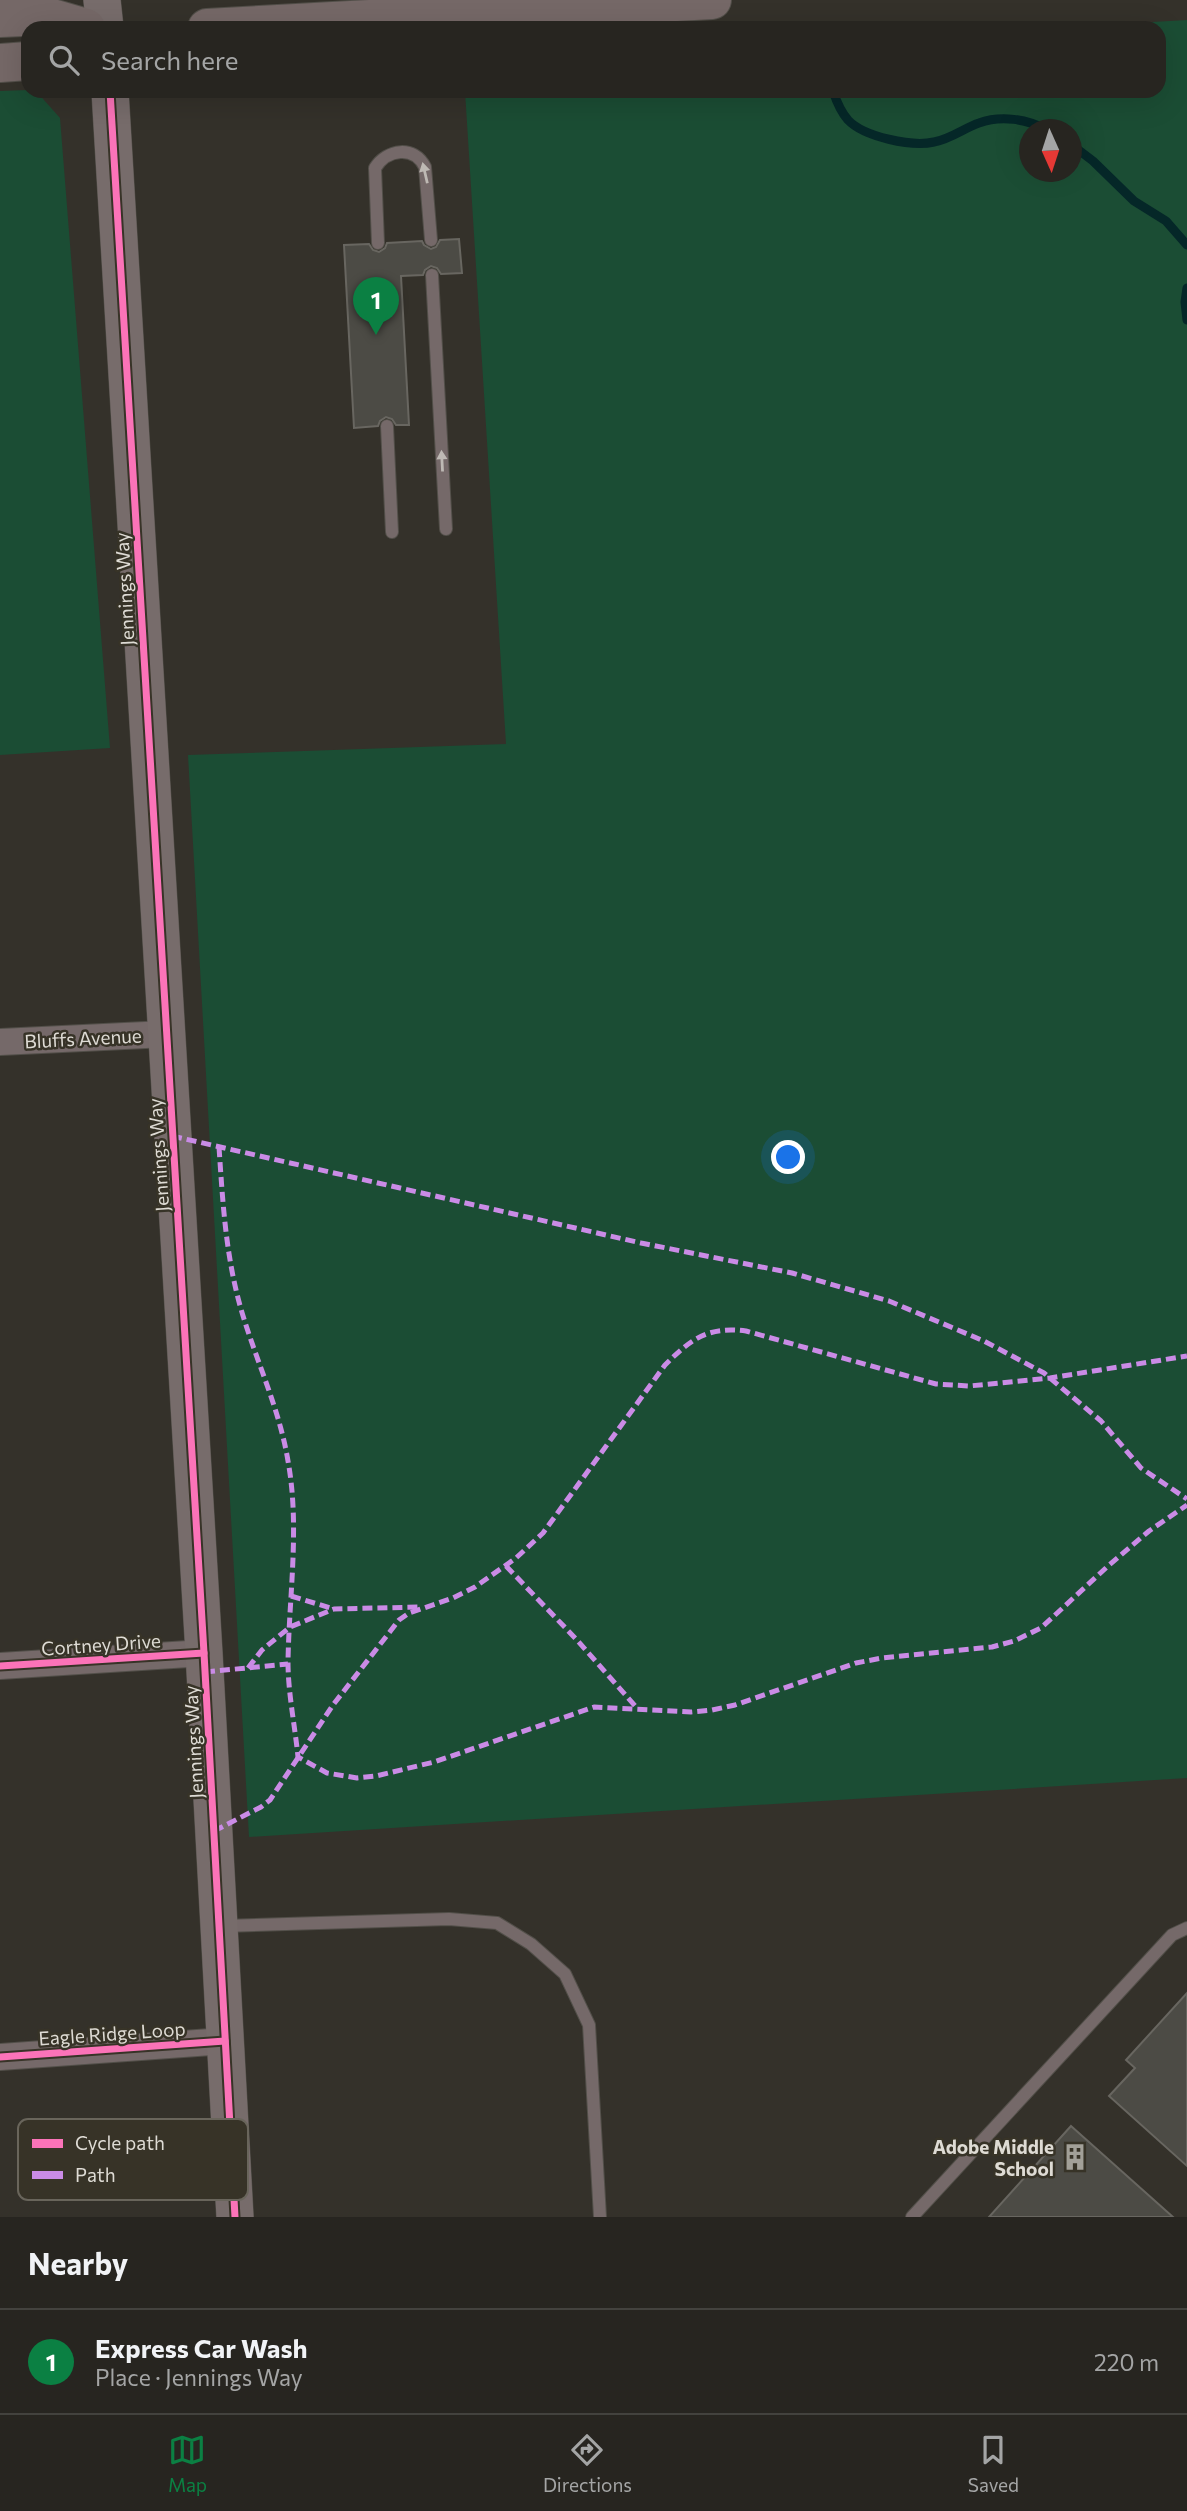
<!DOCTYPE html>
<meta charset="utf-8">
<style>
:root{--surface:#272520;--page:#2f2d29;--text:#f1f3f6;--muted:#a4a5a5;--line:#43423e;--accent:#0b8043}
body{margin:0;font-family:Commissioner,sans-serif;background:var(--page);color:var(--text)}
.compass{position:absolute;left:1019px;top:119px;width:63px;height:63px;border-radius:50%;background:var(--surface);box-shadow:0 7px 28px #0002;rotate:177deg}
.you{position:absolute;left:789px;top:1158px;width:24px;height:24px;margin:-18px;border:5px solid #fff;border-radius:50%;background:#1a73e8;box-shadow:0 0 0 10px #1a73e833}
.badge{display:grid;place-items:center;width:46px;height:46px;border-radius:50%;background:var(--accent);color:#fff;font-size:23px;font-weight:700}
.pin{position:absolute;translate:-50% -58px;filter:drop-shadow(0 2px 4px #0008)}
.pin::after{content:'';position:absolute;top:37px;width:24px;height:21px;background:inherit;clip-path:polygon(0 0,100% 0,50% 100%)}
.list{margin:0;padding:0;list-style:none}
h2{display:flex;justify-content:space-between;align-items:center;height:91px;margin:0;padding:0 28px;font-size:30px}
h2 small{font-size:23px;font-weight:400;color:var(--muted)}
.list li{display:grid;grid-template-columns:46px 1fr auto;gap:21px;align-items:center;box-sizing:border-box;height:105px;padding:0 28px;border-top:2px solid var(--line)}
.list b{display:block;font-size:26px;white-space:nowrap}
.list p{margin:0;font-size:23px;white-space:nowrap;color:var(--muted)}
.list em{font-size:23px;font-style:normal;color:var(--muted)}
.icon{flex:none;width:38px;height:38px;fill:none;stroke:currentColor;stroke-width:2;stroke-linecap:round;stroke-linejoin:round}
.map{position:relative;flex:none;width:1187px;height:2217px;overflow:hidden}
.search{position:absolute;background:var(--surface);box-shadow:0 7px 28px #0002;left:21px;right:21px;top:21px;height:77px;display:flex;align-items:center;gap:18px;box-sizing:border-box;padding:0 24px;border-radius:21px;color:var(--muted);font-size:26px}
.sheet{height:196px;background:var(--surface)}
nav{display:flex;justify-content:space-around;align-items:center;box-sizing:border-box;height:98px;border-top:2px solid var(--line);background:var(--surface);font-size:19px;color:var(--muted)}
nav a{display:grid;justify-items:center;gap:4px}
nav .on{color:var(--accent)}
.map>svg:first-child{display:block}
.green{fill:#1b4d34;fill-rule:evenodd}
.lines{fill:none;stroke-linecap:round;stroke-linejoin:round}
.stream{stroke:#052728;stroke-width:9}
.building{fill:#4c4b45;stroke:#686660;stroke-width:2}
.lane-casing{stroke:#524f49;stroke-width:14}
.street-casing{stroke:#524f49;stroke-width:28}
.secondary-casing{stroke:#524f49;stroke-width:38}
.primary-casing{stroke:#524f49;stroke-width:40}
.lane{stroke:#756969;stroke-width:12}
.street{stroke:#756969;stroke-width:26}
.secondary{stroke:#776c6b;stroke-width:37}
.primary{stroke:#756867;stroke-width:38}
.quiet{stroke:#ca8be6;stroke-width:5;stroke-dasharray:10 5;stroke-linecap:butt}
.cycleway-casing{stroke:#373327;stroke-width:11}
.cycleway{stroke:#fb73b8;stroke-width:7}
.oneway{fill:#beb9b4}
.labels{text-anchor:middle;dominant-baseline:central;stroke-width:5;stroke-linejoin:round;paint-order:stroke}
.street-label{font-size:19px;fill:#dedbd4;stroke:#373327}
.poi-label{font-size:19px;font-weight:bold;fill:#dedbd4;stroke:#373327;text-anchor:end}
.key{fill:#373327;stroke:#69655b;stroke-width:2}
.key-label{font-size:19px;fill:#dedbd4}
</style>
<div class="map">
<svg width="1187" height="2217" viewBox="0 0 1187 2217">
<rect width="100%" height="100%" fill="#34312a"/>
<g class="green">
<path d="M1187 20V1778L249 1837 188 755 506 744 465 91H1159V28H1048ZM1030 130H1072V172H1030Z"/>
<path d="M28 90 36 91 60 118 110 748 0 755V91Z"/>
</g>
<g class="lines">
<g class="stream">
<path d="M833 91C836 100 841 112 848 120 864 137 912 147 934 142 951 139 964 128 979 123 1001 115 1027 119 1047 130"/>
<path d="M1072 145 1093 161 1134 201 1166 221 1187 245"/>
<path d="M1187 288 1185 302 1187 320"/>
</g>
</g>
<g class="building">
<path d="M459 239 462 273 441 274 437 268 431 266 425 270 423 275 401 276 409 425H396L392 419 386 417 380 421 378 426 354 428 344 245 369 244 373 250 379 252 385 248 387 243 422 241 424 245 431 249 436 247 440 240Z"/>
<path d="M1187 1993V2166L1109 2096 1135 2068 1126 2060Z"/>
<path d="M1071 2126 1173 2217H989Z"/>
</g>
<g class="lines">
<defs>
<g id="lane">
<path d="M378 243 375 168C387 149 414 145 425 167L431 240"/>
<path d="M432 275 446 529"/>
<path d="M387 426 392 532"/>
<path d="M223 1926 449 1919 497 1923 531 1944 565 1974 589 2025 600 2217"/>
<path d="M912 2217 1172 1935 1187 1928"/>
</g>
<g id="street">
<path d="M0 1042 166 1034"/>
<path d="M0 1666 204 1653"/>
<path d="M0 2057 225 2041"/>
</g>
<g id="secondary">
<path d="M102 0 105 28"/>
<path d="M110 91 204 1653 235 2217"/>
</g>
<g id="primary">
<path d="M0 18 45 16 86 28"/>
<path d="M207 28 712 0"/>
<path d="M0 63 28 61"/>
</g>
</defs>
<use href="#lane" class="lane-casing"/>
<use href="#street" class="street-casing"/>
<use href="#secondary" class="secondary-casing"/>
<use href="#primary" class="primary-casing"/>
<use href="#lane" class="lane"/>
<use href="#street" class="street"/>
<use href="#secondary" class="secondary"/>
<use href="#primary" class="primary"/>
<g class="quiet">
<path d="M172 1136 641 1243 792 1273 889 1301 984 1341 1044 1373 1101 1421 1141 1468 1187 1499"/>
<path d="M219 1147C223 1206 226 1262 244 1319 259 1367 280 1412 288 1461 300 1527 289 1595 288 1662 288 1693 295 1726 298 1757L327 1773 357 1778 376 1776 434 1762 594 1707 691 1712 712 1710 735 1705 856 1663 882 1658 992 1647 1014 1641 1041 1628 1108 1566 1149 1531 1187 1505"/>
<path d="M506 1566 577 1640 637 1708"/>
<path d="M291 1596 334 1609"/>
<path d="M248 1668 262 1650 290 1627 334 1609 419 1607"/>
<path d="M205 1672 288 1664"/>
<path d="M214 1831 261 1807 270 1800 333 1705 399 1620 409 1613 453 1598 475 1587 516 1558 543 1533 665 1365C691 1339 708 1326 746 1331L936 1384 969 1386 1050 1378 1187 1356"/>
</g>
<defs>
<g id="cycleway">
<path d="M110 91 204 1653 235 2217"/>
<path d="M0 1666 204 1653"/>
<path d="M0 2057 225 2041"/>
</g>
</defs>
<use href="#cycleway" class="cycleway-casing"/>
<use href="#cycleway" class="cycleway"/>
</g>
<defs><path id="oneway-solid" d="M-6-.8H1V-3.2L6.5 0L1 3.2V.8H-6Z" transform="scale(1.75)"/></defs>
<g class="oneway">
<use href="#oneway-solid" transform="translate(425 173) rotate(-103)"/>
<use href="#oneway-solid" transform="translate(442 461) rotate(-93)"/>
</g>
<defs>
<symbol id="building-bare" viewBox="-9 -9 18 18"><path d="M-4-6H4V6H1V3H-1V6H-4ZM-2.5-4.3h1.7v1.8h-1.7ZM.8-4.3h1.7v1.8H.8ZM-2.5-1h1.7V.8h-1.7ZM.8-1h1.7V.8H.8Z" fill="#a2a098" stroke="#373327" stroke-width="2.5" paint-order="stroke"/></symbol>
</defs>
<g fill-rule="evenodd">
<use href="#building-bare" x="1056" y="2138" width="38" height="38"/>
</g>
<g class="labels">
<g class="street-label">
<text transform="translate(124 589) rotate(-93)">Jennings Way</text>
<text transform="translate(83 1038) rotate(-3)">Bluffs Avenue</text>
<text transform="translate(158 1155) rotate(-94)">Jennings Way</text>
<text transform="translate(101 1644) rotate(-4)">Cortney Drive</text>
<text transform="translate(193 1742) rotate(-93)">Jennings Way</text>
<text transform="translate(112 2033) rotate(-4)">Eagle Ridge Loop</text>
</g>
<g class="poi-label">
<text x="1054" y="2146">Adobe Middle<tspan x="1054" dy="22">School</tspan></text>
</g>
</g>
<rect x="18" y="2119" width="230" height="81" rx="10" class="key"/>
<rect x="32" y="2139" width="31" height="9" fill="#fb73b8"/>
<rect x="32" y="2171" width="31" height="8" fill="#ca8be6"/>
<g class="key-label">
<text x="75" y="2150">Cycle path</text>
<text x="75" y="2182">Path</text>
</g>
</svg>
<svg class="compass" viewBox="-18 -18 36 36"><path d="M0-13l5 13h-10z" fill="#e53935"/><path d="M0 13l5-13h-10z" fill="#a4a5a5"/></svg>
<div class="you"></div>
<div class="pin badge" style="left:376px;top:335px">1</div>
<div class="search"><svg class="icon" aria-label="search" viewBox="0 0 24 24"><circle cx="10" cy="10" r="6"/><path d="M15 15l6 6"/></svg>Search here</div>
</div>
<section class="sheet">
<h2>Nearby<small></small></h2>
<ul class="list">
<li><span class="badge">1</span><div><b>Express Car Wash</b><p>Place · Jennings Way</p></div><em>220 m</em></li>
</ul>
</section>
<nav>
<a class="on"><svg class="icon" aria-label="map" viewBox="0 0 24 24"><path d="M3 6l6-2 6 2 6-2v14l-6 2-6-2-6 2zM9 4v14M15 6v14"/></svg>Map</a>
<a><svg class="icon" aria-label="directions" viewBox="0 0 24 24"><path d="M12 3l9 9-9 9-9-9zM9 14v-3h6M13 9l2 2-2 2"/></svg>Directions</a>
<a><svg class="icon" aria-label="saved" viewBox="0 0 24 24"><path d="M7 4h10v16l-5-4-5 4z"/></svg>Saved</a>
</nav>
